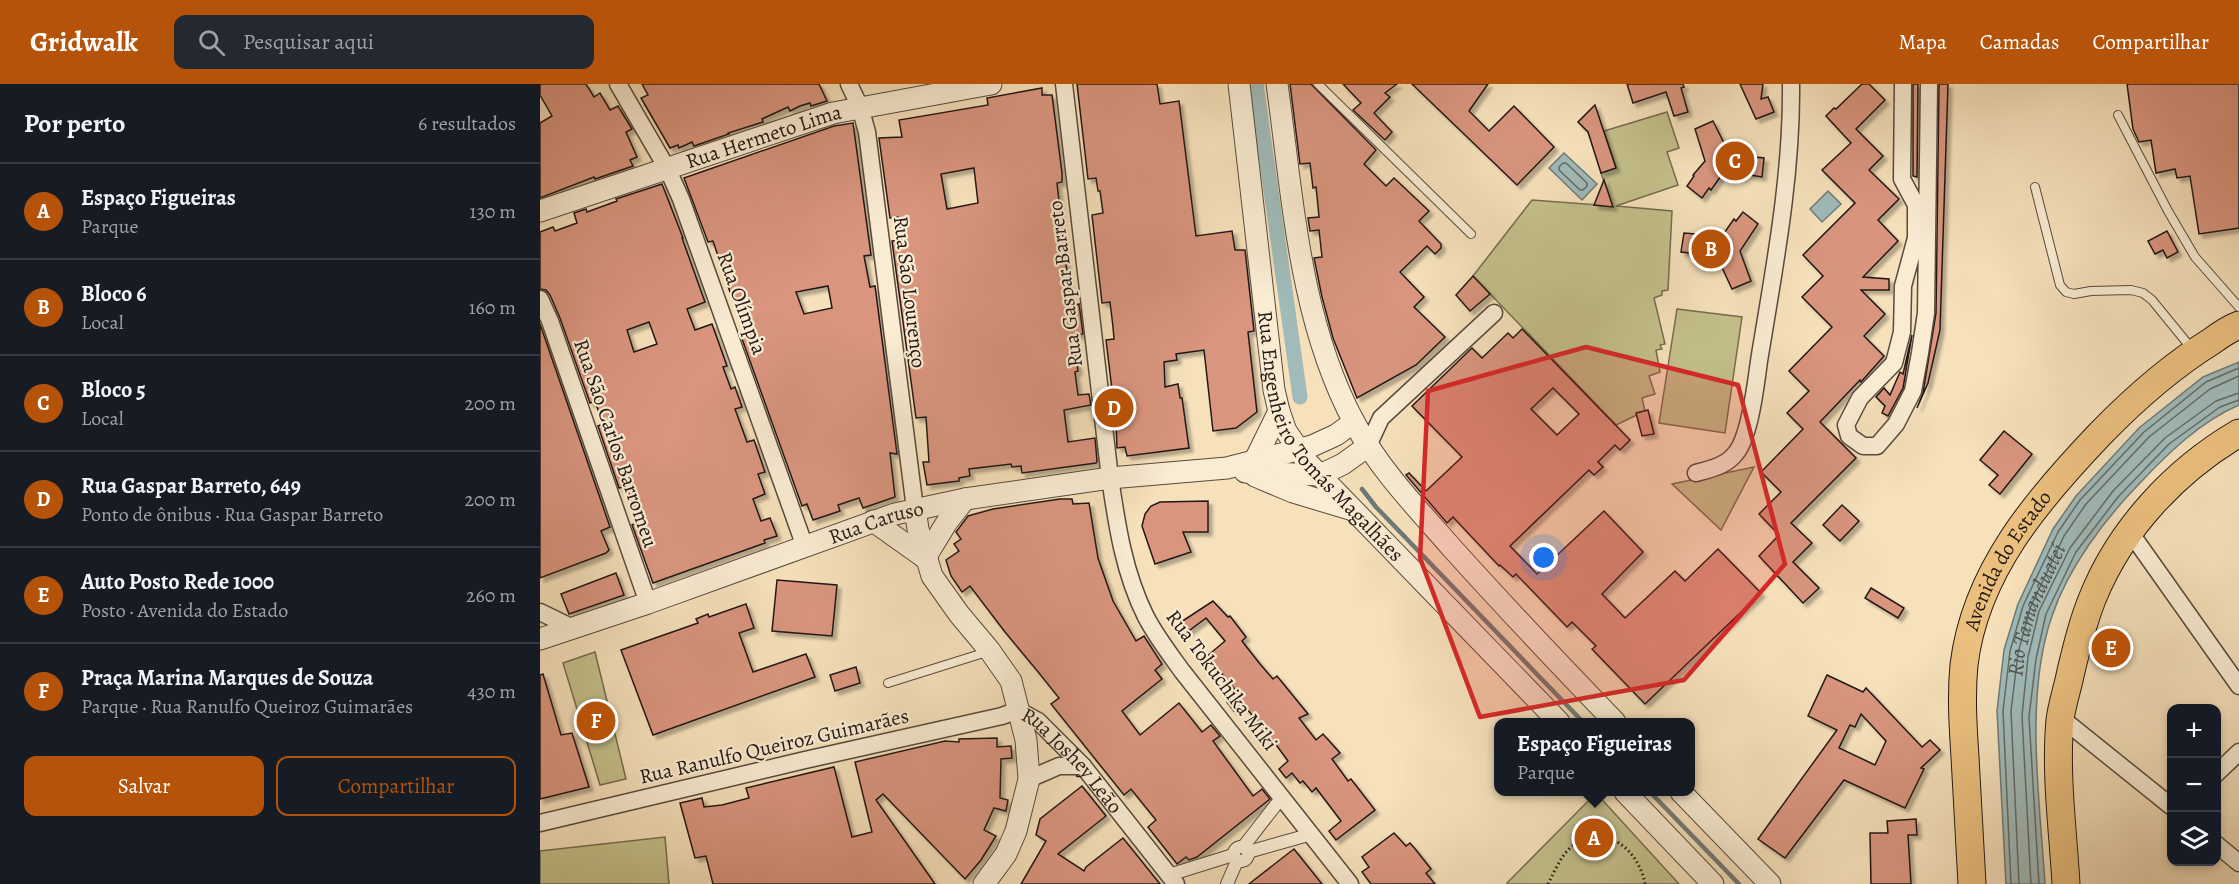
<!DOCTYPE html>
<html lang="pt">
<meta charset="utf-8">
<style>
:root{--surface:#171b24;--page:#242831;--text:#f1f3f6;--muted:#9ea1a6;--line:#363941;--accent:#b45309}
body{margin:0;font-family:Alegreya,serif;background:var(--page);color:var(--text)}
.controls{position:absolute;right:18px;bottom:18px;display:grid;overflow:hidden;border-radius:12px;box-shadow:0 3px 9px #0003}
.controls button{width:54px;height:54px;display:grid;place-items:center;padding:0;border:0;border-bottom:2px solid var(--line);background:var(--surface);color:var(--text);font:30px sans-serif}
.you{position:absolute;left:1004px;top:474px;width:21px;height:21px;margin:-15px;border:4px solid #fff;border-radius:50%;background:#1a73e8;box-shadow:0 0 0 9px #1a73e833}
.badge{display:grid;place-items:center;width:39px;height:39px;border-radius:50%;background:var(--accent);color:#fff;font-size:20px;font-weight:700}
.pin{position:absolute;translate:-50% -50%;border:3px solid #fff;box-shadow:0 2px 6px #0006}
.popup{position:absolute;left:954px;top:634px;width:201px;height:78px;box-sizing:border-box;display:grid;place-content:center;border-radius:12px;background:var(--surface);filter:drop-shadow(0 2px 4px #0005);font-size:20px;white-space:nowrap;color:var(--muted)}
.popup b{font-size:22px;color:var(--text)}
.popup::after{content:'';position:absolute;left:50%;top:100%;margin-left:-12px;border:12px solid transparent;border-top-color:var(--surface)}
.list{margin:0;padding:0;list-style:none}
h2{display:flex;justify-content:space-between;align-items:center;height:78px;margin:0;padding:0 24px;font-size:26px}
h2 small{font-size:20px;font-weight:400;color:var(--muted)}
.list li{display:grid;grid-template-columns:39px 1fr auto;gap:18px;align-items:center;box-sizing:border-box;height:96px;padding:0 24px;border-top:2px solid var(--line)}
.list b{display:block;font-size:22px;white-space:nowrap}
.list p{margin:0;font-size:20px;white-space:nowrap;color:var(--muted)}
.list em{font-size:20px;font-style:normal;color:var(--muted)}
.actions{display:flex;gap:12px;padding:18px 24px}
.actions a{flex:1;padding:14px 0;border:2px solid var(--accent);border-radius:12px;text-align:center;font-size:21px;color:var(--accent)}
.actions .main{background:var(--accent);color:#fff}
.icon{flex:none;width:33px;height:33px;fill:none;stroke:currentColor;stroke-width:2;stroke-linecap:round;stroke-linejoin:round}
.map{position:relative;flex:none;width:1699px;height:800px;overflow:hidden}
header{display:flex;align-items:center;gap:36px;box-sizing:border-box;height:84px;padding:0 30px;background:var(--accent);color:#fff}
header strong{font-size:28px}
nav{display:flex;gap:33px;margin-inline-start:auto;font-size:21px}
.search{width:420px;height:54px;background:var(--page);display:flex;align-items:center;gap:15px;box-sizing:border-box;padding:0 21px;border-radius:12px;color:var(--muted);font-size:22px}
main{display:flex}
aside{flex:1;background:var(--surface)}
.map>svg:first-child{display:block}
.green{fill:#c4c08b;stroke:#746c50;stroke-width:1.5}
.water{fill:#a0bbba;stroke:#6e7a78;stroke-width:1.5}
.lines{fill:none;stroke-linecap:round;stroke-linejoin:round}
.shore{stroke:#626a67;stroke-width:1.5}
.stream{stroke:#6e7a78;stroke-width:4.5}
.canal{stroke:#a0bbba;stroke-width:15}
.building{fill:#d9957e;stroke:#241814;stroke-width:1.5;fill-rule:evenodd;filter:url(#shadow)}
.service-casing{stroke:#584a3e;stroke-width:10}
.pedestrian-casing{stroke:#584a3e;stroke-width:14}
.minor-casing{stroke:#584a3e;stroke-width:19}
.tertiary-casing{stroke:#584a3e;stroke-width:23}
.trunk-casing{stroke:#241814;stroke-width:29}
.path{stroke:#241814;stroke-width:3;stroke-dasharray:1.5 3;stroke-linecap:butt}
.service{stroke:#f9ecd3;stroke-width:8}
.pedestrian{stroke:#f9ecd3;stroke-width:12}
.minor{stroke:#f9ecd3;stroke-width:16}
.tertiary{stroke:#f9ecd3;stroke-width:21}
.trunk{stroke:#ebc07e;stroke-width:27}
.marked{fill:#d62828;fill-opacity:0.2;stroke:#d62828;stroke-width:4.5;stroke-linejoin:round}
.labels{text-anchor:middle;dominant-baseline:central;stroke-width:4.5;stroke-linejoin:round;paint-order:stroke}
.street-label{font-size:21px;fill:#241814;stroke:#f9ecd3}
.water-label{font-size:22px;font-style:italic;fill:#4f514e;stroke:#f9ecd3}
</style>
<header>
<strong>Gridwalk</strong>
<div class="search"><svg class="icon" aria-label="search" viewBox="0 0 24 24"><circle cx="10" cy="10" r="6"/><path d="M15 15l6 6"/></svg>Pesquisar aqui</div>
<nav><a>Mapa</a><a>Camadas</a><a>Compartilhar</a></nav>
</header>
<main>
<aside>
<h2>Por perto<small>6 resultados</small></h2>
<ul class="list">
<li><span class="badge">A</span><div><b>Espaço Figueiras</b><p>Parque</p></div><em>130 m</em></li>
<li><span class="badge">B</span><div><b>Bloco 6</b><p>Local</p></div><em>160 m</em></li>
<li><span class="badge">C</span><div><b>Bloco 5</b><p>Local</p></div><em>200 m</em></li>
<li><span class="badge">D</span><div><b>Rua Gaspar Barreto, 649</b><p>Ponto de ônibus · Rua Gaspar Barreto</p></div><em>200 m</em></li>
<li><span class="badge">E</span><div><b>Auto Posto Rede 1000</b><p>Posto · Avenida do Estado</p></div><em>260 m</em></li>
<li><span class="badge">F</span><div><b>Praça Marina Marques de Souza</b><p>Parque · Rua Ranulfo Queiroz Guimarães</p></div><em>430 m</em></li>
</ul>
<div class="actions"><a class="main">Salvar</a><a>Compartilhar</a></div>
</aside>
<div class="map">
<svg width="1699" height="800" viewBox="0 0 1699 800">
<defs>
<filter id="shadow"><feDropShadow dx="4" dy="4" stdDeviation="1.5" flood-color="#0004"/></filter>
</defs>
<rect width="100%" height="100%" fill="#f6e1bb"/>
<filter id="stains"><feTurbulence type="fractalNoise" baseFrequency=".00333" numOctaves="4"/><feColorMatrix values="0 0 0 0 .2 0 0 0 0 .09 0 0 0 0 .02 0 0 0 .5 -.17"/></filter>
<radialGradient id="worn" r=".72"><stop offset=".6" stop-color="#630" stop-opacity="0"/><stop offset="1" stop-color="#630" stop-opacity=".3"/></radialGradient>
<g class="green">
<path d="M1127 28 1139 64 1127 68 1138 101 1076 122 1132 127 1128 206 1122 207V211L1114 214 1125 260 1120 261 1122 265 1116 266 1120 288 1109 292 1115 310 1102 314 1105 327 1076 341 933 192 992 116 1072 122 1061 89 1076 83 1064 47Z"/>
<path d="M1137 225 1202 233 1185 349 1119 339Z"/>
<path d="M1214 383 1181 446 1132 400Z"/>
<path d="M55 568 86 695 60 701 23 579Z"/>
<path d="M1056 709 1139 800H967V799Z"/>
<path d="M125 753 129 800H0V767Z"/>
</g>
<g class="water">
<path d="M1024 69 1057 100 1042 116 1009 84Z"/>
<path d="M1288 107 1301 120 1282 138 1270 125Z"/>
<path d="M1699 278V321C1660 338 1628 369 1599 400 1564 436 1528 484 1512 532 1484 613 1500 716 1505 800H1466L1457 627 1464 566 1478 520 1513 445 1536 412 1599 344 1663 293Z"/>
</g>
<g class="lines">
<g class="shore">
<path d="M1023 79H1026L1047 99V102L1043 106H1040L1019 86V83Z"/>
<path d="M1471 800 1463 627 1470 567 1483 522 1518 448 1540 416 1604 348 1666 298 1699 284"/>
<path id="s1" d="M1479 800 1471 627 1478 569 1490 524 1524 452 1546 420 1609 353 1670 305 1699 292"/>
<path d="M1491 800 1482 632 1488 573 1499 527 1530 464 1573 407 1625 354 1676 317 1699 309"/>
<path d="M1499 800 1489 633 1496 575 1506 530 1536 468 1578 413 1629 360 1680 323 1699 316"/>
</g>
<g class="stream">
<path d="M822 405 836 423 1043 638"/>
<path d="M1110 708 1199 800"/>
</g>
<path class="canal" d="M716 0 760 313"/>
</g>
<g class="building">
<path d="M0 0H46L54 13 60 9 70 26 78 22 92 45 86 48 97 73 90 76 93 82 55 95 54 93 0 114V39L12 32 0 11Z"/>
<path d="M102 0H279L287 17 271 22 270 19 260 22 250 27 248 23 222 35 223 38 188 49 189 50 154 62 152 58 139 64 138 61 130 64 101 14 108 11Z"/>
<path d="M537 0H617L620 20 639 17 656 152 692 147 695 166H705L714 247 708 248 717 328 696 344 673 347 664 266 636 270 637 276 624 278 625 303 638 300 640 314H642L649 364 587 372 585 363 577 364 576 339 566 256 574 255 573 243 570 218 562 219 552 131 563 129 560 107H558L556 94 548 95Z"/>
<path d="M750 0H771L836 66 824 80 846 102 854 94 889 127 879 137 901 160V164L895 170 887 162 860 188 884 213 874 223 905 253 876 281 817 314 793 254 782 213 774 174 782 173 779 146 770 147 768 134 779 133 777 112 776 103 773 104 770 79 760 80Z"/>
<path d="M803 0H857L845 9 850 13 834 29 852 48 845 56 813 26 821 19Z"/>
<path d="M872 0H948L929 27 949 47 974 22 1014 63 977 101Z"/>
<path d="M1087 0H1143L1144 3 1141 4 1148 28 1134 32 1126 8 1093 19Z"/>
<path d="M1200 0H1223L1221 15 1228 13 1234 28 1216 35Z"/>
<path d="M1322 0H1329L1345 16 1316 45 1343 72 1329 86 1359 115 1338 136 1358 157 1323 193 1349 195V206H1321L1345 230 1324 252 1344 272 1321 298 1320 296 1280 338 1316 374 1251 439 1272 459 1253 478 1279 504 1263 519 1219 472 1239 451 1219 430 1241 408 1221 388 1263 345 1247 329 1269 307 1249 287 1292 243 1262 213 1283 192 1263 171 1315 119 1282 86 1311 59 1286 32 1294 24 1296 25Z"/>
<path d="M1373 0H1378L1377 93 1373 92Z"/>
<path d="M1399 0H1408L1400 246 1388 299 1377 324 1383 309 1396 229Z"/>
<path d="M1587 0H1699V144L1659 150 1650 92 1637 94 1635 85 1616 89 1611 56 1599 58 1593 45Z"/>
<path d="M502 4V11H512L522 89V98L517 99 529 207 532 222 539 220 543 250 533 252 538 287 535 288 538 311 549 310 551 321 524 326 528 358 555 354 557 377 556 379 482 389 481 382 472 383 471 380 429 385 430 392 419 394V397L387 401 383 378H389L386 333 376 334 352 157 362 155 358 133 350 134 339 54 362 53 359 36 448 21 447 14ZM434 84 438 119 407 125 401 90Z"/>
<path d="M1055 21 1076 84 1061 89 1048 48 1038 38Z"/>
<path d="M1173 37 1188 67 1206 69V72L1224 74 1222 93 1203 90V93L1183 89 1171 106 1169 104 1162 114 1147 102 1154 92 1153 91 1165 77 1155 45Z"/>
<path d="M313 39 331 171 324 172 330 203 335 202 357 370 350 369 355 413 323 424 319 414 298 421 300 427 273 436 267 420 262 422 201 252 207 250 193 207 190 208 173 157 168 158 144 94 294 42ZM288 202 292 224 264 230 256 208Z"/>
<path d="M1064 96 1073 123 1054 121Z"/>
<path d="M122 100 143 154H142L165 218 147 225 155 246 172 240 187 282 183 283 191 305 195 303 202 323 195 325 207 358 214 356 225 388 218 390 225 410 213 415 221 437 230 434 237 452 224 456 225 459 113 499 92 441 99 438 86 402 79 404 58 342 63 340 55 317 50 319 20 234 10 211 6 206 0 205V148L13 143 15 147 37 139 34 129 46 125 47 128 77 117 76 115ZM109 238 117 260 94 268 87 246Z"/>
<path d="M1203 128 1218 140 1200 167 1211 197 1192 205 1178 175 1158 173 1159 170 1141 168 1144 149 1182 152 1194 135 1196 137Z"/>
<path d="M1627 147 1638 168 1627 174 1623 166 1615 170 1608 157Z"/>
<path d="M933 192 950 210 930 227 916 211Z"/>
<path d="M0 240 70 443 61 447 69 466 66 469 0 494Z"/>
<path d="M982 245 1090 356 1080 366 1075 361 1058 378 1063 383 1054 391 1049 386 970 462 997 490 1064 427 1103 468 1062 510 1085 534 1135 487 1145 497 1178 465 1221 509 1105 620 1052 565 1056 562 1032 538 1027 543 976 490 973 493 960 481 959 482 913 433 907 439 866 391 869 389 886 407 922 373 872 322 932 264 942 274 968 249 973 254ZM1013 304 1039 330 1017 351 991 325Z"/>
<path d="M1372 251 1363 304 1348 332 1342 329 1345 322 1336 313 1344 304 1350 311 1360 288 1363 290Z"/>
<path d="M1108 326 1114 350 1102 352 1096 329Z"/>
<path d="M1464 347 1492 370 1460 410 1449 401 1458 391 1440 376Z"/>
<path d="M520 415H532L533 420 549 419 558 474 573 517 596 557 604 552 622 580 615 586 622 595 582 627 600 651 639 619 662 648 671 641 680 652 673 657 713 712 722 705 730 715 657 773 649 776 646 773 637 780 608 743 616 736 603 720 591 705 584 711 511 620 519 614 499 589 465 548 430 502 422 508 411 492 406 476 419 467 414 460 421 455 416 448 428 432 453 425Z"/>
<path d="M668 417V448H643L651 468 615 480 602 442 605 430 611 422 620 418Z"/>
<path d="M1302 421 1319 437 1300 457 1283 441Z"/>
<path d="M76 489 84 511 29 530 21 510Z"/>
<path d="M237 496 297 501 292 552 232 547Z"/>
<path d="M1331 504 1364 524 1358 534 1325 514Z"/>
<path d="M673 517 688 533 690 532 706 553 702 557 720 580 733 595 737 592 768 630 759 634 776 656 783 650 800 669 792 675 808 697 811 695 835 726 796 756 789 747 801 737 776 704 772 708 763 697 760 699 752 689 746 694 739 685 748 677 737 662 703 620 694 627 687 618 698 609 682 590 680 592 666 573 685 557 666 534 646 549 638 540Z"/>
<path d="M206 520 214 544 199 549 213 588 266 570 275 593 113 651 81 566 158 539 156 535 168 530 169 533Z"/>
<path d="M316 583 320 599 295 607 290 591Z"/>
<path d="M3 590 21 651 32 649 49 703 0 715V591Z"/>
<path d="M1287 591 1323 608 1326 604 1382 663 1390 656 1400 666 1381 684 1384 685 1365 724 1304 696 1245 774 1218 755 1297 646 1268 632ZM1321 630 1346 657 1335 681 1299 664 1310 641 1315 643Z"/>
<path d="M457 654V663L471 662 472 674 461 675 460 714 468 716 466 727 454 724 444 746 456 752 441 776 425 795 343 710 336 716 395 800H173L166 772 155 774 140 719 162 714 164 723 182 721 209 714 206 704 294 683 312 753 332 748 315 678 405 657 419 658V655Z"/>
<path d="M542 702 566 732 518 770 544 787 546 783 583 754 620 800H481L506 757 496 751 500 735Z"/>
<path d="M1376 735 1377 751H1368L1371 800H1331L1330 749H1348L1347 737Z"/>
<path d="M854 749 866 762 870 759 876 766 891 785 886 789 895 800H831L822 788 829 783 822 773Z"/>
<path d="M754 765 782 800H709L741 775Z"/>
</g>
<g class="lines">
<defs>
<g id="service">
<path d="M778 0 931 150"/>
<path d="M1578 31 1628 127 1655 173 1699 223"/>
<path d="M1495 103 1520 201 1526 208 1534 210 1551 207 1591 206 1603 209 1612 216 1652 265"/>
<path d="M348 599 450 567"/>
</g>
<g id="pedestrian">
<circle cx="701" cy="770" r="7"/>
<path d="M703 763 742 713"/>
<path d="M708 768 772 750"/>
<path d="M629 791 693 771"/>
<path d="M687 800 697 777"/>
</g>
<g id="minor">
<path d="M78 0 128 86 141 115 265 463"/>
<path d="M309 0 320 23 327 48 375 425"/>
<path d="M524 0 570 394C577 442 584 489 606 533 616 552 629 569 642 587L810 800"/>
<path d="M1363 0 1362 95 1376 121V154L1363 202 1362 248 1354 279 1320 314 1306 341 1309 352 1323 362H1337L1356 340 1373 307 1380 269 1386 229 1389 0"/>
<path d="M0 215 10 237 108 519"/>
<path d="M828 362 841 334 954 229"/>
<path d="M1156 389C1171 385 1186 382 1196 369 1210 352 1216 300 1219 277 1234 185 1252 93 1251 0"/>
<path d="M1590 448 1699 602"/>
<path d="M0 528 33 544"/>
<path d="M1520 633 1632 723"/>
<path d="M1676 690 1699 668"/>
<path d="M489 695 519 682H543"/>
<path id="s2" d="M0 739 265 676 462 632 478 626 498 637 543 682 636 800"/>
<path d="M1676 760 1699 779"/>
</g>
<g id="tertiary">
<path id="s3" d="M699 0 734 306 739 327 746 347 767 378 1019 638"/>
<path d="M737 0C753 114 759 235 814 338 839 385 877 424 911 463 965 523 1020 581 1075 638"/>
<path id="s4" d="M0 127 293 29 451 0"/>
<path d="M714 378 739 327"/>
<path d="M705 388 780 391 803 380 828 362"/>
<path d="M715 392 753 408 813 426"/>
<path d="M375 425 378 445 392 492 419 530 450 567 471 597 486 656 489 695 476 747 466 770 444 800"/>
<path d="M333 437 385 474"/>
<path d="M385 474 407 438 425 415"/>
<path id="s5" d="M0 555 108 519 355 430 425 415 570 394 687 384 772 362 796 351 814 338"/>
<path d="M1085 708 1173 800"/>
<path d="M1141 708 1230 800"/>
</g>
<g id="trunk">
<path id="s6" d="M1432 800C1430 758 1427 715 1425 673 1423 642 1421 612 1424 581 1435 488 1497 416 1560 350 1594 315 1630 283 1672 257 1680 251 1689 245 1699 241"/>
<path d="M1526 800C1523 746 1515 690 1520 636 1522 620 1528 603 1531 587 1537 562 1543 537 1553 513 1581 444 1636 386 1699 349"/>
</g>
</defs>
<use href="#service" class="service-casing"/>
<use href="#pedestrian" class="pedestrian-casing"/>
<use href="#minor" class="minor-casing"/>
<use href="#tertiary" class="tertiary-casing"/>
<use href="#trunk" class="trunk-casing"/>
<path class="path" d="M1008 800C1015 787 1021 770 1034 761 1065 736 1100 768 1105 800"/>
<use href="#service" class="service"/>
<use href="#pedestrian" class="pedestrian"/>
<use href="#minor" class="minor"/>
<use href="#tertiary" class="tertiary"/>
<use href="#trunk" class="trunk"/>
</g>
<path class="marked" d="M1046 263 1198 301 1245 480 1144 596 940 633 880 474 888 307Z"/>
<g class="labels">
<g class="street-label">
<text stroke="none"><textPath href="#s4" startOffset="236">Rua Hermeto Lima</textPath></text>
<text transform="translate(525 200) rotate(-97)">Rua Gaspar Barreto</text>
<text transform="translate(370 208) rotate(83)">Rua São Lourenço</text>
<text transform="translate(202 219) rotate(70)">Rua Olímpia</text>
<text stroke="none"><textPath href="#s3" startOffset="375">Rua Engenheiro Tomás Magalhães</textPath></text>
<text transform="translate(76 359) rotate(71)">Rua São Carlos Barromeu</text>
<text stroke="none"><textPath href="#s5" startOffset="356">Rua Caruso</textPath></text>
<text stroke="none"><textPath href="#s6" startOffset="334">Avenida do Estado</textPath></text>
<text transform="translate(682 596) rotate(53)">Rua Tokuchika Miki</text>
<text transform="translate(234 662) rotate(-13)">Rua Ranulfo Queiroz Guimarães</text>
<text stroke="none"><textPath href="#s2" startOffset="566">Rua Joshey Leão</textPath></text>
</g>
<g class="water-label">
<text stroke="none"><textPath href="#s1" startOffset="278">Rio Tamanduateí</textPath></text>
</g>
</g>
<rect width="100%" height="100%" filter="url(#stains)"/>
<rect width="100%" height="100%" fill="url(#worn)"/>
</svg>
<div class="controls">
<button>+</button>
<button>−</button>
<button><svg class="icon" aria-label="layers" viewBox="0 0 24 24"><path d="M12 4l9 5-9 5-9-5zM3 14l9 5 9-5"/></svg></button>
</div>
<div class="you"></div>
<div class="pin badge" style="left:1054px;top:754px">A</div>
<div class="popup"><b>Espaço Figueiras</b>Parque</div>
<div class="pin badge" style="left:1171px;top:165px">B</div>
<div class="pin badge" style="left:1195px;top:77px">C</div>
<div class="pin badge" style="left:574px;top:324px">D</div>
<div class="pin badge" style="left:1571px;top:564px">E</div>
<div class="pin badge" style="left:56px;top:637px">F</div>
</div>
</main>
